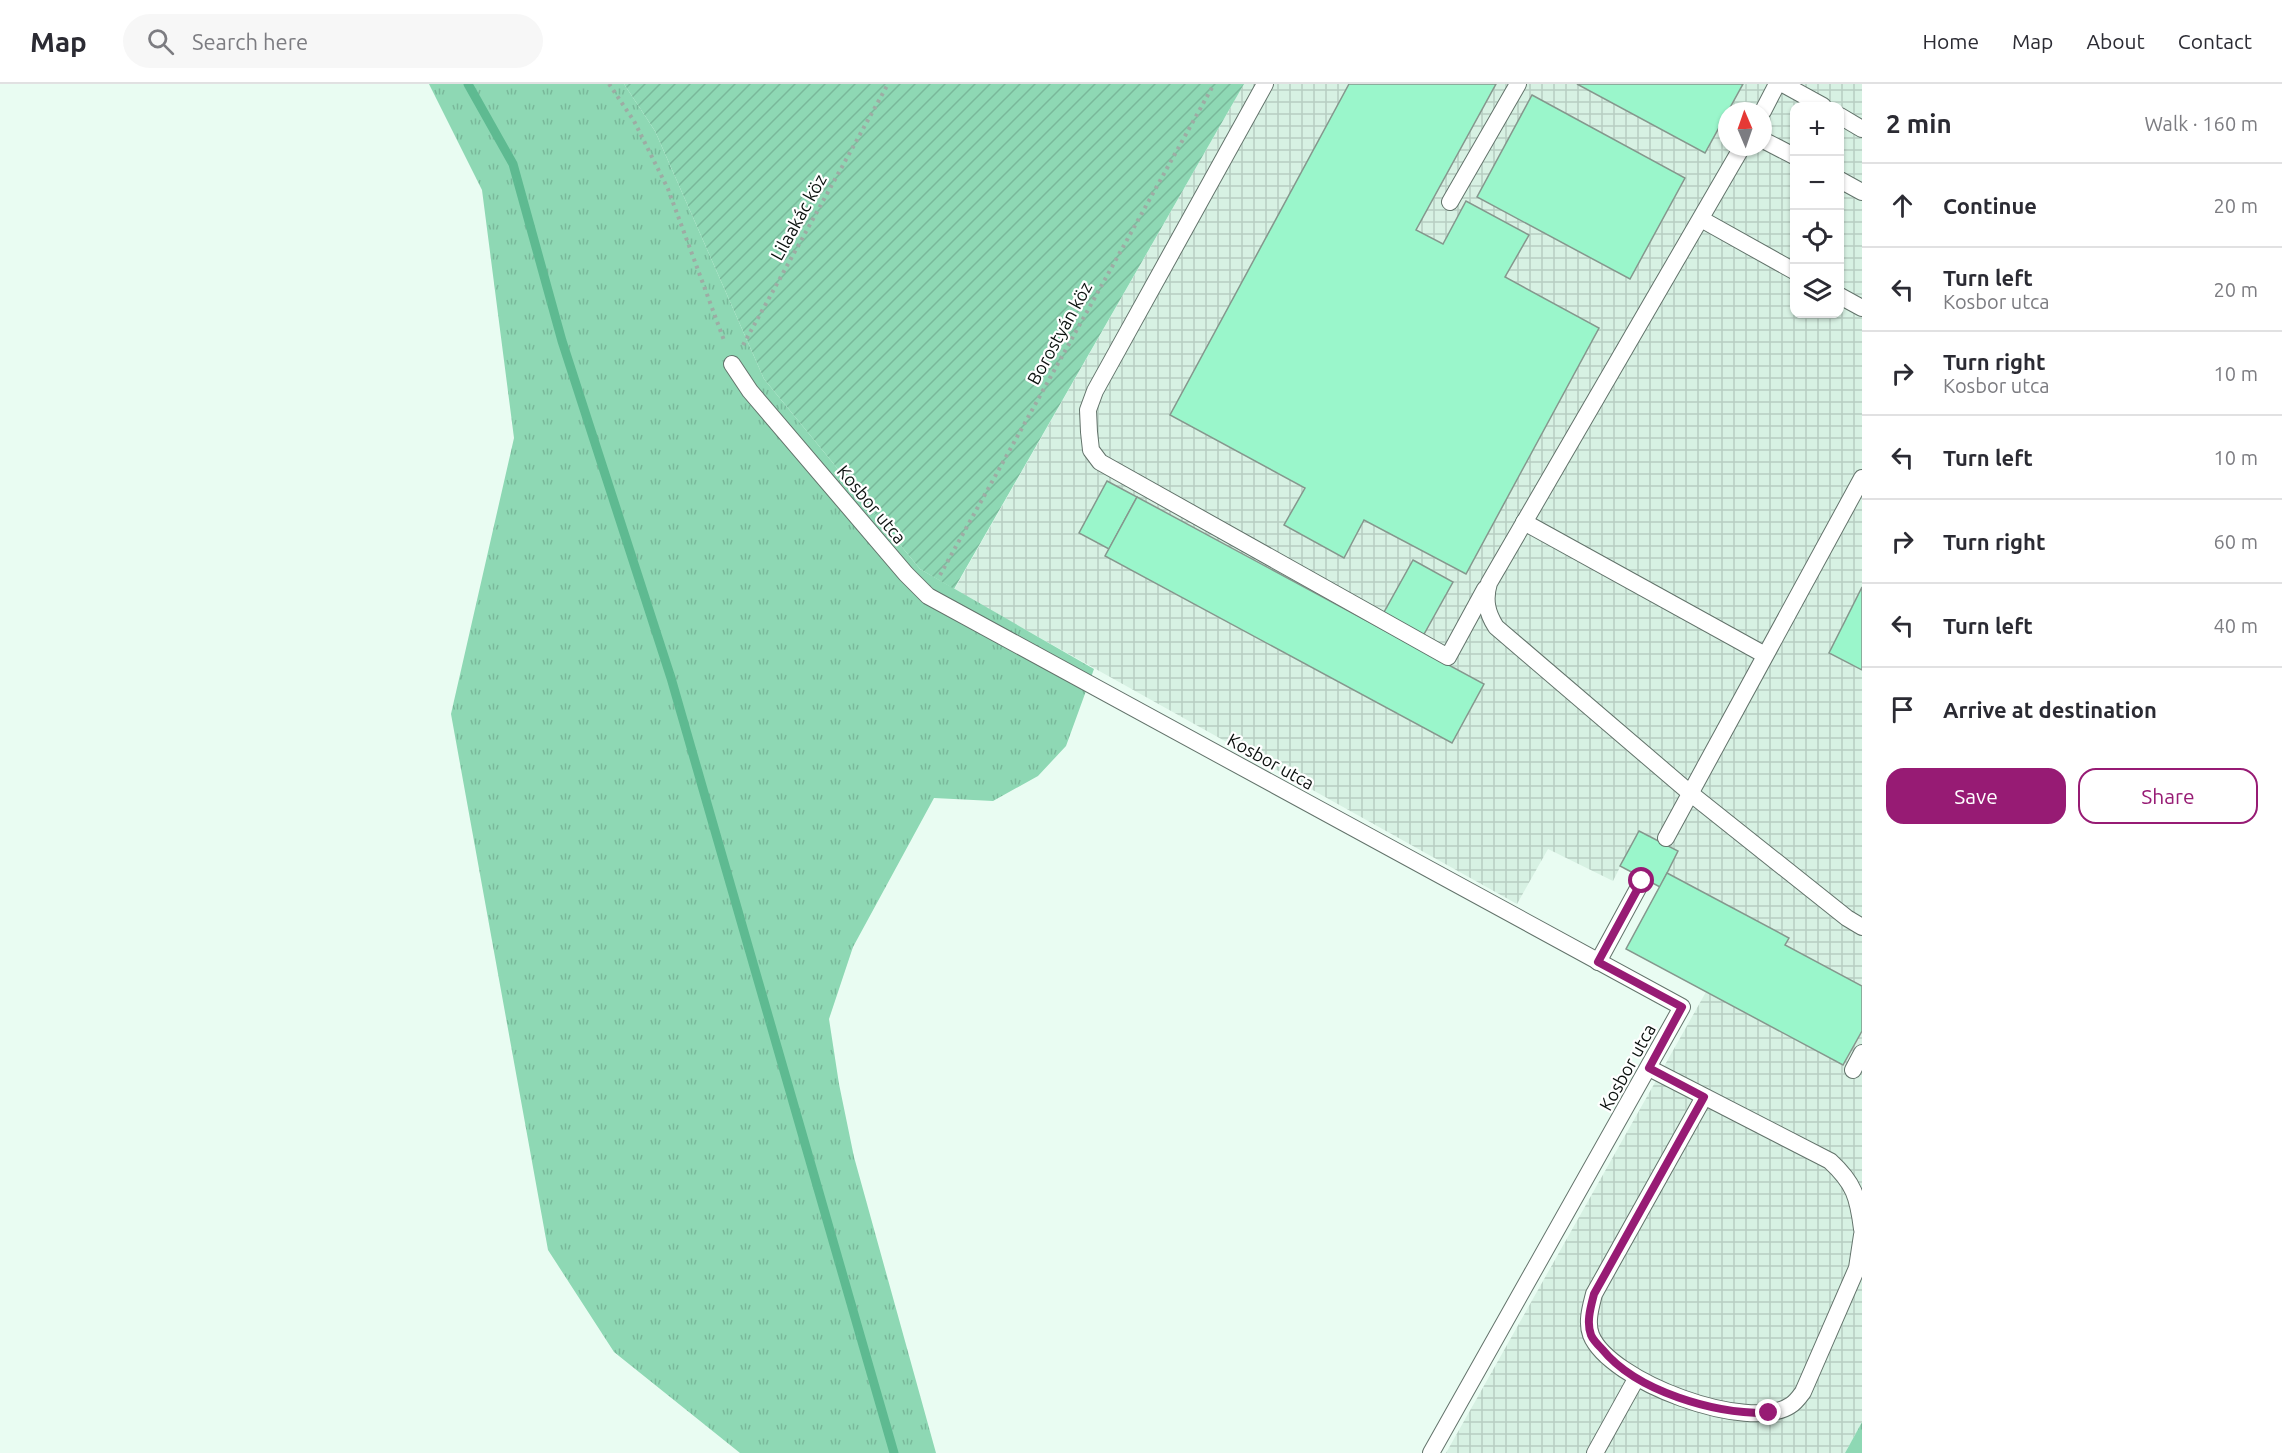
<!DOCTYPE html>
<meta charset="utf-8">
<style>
:root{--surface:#fff;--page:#f7f7f7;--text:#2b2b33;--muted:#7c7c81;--line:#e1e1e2;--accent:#971b74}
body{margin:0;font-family:Ubuntu,sans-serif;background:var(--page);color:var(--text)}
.controls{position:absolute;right:18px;top:18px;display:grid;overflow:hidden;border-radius:12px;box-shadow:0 2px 4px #0004}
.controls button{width:54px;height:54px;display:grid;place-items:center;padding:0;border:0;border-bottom:2px solid var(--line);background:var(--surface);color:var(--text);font:30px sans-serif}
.compass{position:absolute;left:1718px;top:18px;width:54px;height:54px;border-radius:50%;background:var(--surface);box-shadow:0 2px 4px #0004;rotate:358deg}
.stop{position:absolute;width:18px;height:18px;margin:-14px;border:4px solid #971b74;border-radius:50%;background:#fff}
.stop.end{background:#971b74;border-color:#fff;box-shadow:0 2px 6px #0008}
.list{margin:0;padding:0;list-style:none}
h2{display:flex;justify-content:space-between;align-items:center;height:78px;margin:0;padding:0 24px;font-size:26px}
h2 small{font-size:20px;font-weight:400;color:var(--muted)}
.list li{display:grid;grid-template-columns:39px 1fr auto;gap:18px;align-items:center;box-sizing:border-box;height:84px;padding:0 24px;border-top:2px solid var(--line)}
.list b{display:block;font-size:22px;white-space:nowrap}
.list p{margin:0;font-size:20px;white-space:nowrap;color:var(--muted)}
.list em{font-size:20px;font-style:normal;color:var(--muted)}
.actions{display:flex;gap:12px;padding:18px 24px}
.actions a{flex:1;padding:14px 0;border:2px solid var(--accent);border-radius:18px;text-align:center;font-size:21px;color:var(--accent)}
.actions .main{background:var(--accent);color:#fff}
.icon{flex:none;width:33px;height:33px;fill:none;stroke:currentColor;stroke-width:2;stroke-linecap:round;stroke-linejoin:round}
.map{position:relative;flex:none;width:1862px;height:1369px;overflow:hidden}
header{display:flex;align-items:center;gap:36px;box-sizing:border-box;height:84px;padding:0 30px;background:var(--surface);border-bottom:2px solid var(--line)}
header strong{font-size:28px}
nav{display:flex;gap:33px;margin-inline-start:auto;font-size:21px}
.search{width:420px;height:54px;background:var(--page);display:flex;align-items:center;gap:15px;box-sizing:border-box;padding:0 21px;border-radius:33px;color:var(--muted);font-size:22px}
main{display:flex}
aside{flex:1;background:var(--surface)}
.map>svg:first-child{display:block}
.industrial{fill:url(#industrial-grid);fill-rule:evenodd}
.grass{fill:url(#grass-tufts)}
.garden{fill:url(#garden-furrows)}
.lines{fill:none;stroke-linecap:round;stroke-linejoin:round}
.stream{stroke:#5eba91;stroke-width:9}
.building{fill:#9af6cb;stroke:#85978d;stroke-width:1.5}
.lane-casing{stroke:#63736b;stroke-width:18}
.path{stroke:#9daca4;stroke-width:4;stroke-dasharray:3 4.5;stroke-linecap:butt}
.lane{stroke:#fff;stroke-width:16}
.route{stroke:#971b74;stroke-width:8}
.labels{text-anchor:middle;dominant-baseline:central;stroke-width:4.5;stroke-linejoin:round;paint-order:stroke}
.street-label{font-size:18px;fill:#0b110e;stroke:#fff}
</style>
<header>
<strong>Map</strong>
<div class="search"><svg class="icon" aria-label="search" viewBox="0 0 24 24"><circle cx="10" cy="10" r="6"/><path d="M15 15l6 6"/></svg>Search here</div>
<nav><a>Home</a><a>Map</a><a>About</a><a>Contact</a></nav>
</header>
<main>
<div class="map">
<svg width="1862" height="1369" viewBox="0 0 1862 1369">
<defs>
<pattern id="industrial-grid" width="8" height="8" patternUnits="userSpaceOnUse" patternTransform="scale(1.5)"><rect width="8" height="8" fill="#d7f1e3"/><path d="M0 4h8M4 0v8" fill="none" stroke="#b7cec2"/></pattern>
<pattern id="grass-tufts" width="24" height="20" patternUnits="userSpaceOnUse" patternTransform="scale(1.5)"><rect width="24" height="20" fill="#8ed8b4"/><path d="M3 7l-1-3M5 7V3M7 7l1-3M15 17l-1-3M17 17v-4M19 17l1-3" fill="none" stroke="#79b89a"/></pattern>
<pattern id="garden-furrows" width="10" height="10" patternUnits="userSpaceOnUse" patternTransform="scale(1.5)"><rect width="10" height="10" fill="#8ed8b4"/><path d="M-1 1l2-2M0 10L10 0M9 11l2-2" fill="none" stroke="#79b89a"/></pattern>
</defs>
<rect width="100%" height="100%" fill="#e9fcf2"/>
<path class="industrial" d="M1244 0H1862V1338L1845 1369H1446L1706 908 1626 865 1659 803 1620 783 1613 797 1548 765 1517 820 954 506ZM1794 22H1840V230H1794ZM1727 27H1763V63H1727Z"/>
<g class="grass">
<path d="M429 0H624L655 47 764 295 920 485 1094 585 1066 662 1038 692 993 717 934 714 853 863 829 935 839 1000 854 1073 936 1369H740L614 1268 548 1166 451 630 514 354 482 106Z"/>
<path d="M1862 1338V1369H1845Z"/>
</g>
<path class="garden" d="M624 0H1244L954 505 920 485 764 295 655 47Z"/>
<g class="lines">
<path class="stream" d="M468 0 513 80 562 257 671 594 894 1369"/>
</g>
<g class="building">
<path d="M1349 0H1496L1416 146 1443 160 1466 117 1529 151 1505 193 1599 244 1466 490 1364 436 1344 474 1284 441 1305 404 1170 331Z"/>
<path d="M1577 0H1743L1705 69Z"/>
<path d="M1532 11 1685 94 1630 195 1477 113Z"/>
<path d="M1107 397 1137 413 1109 465 1079 449Z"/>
<path d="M1137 413 1484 600 1452 659 1105 472Z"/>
<path d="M1413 476 1453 498 1423 552 1383 530Z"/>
<path d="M1862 503V586L1829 569Z"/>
<path d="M1639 747 1678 767 1660 803 1620 782Z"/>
<path d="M1667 789 1789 854 1785 861 1862 902V947L1843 981 1626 865Z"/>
</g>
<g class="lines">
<defs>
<g id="lane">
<path d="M1265 0 1095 307 1088 326 1089 348 1091 366 1100 378 1448 573 1485 505"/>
<path d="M1783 0 1823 22"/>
<path d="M1763 27 1777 0"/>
<path d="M1840 32 1862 45"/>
<path d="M1763 56 1794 72"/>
<path d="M1742 63 1489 499C1484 516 1487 529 1496 543L1690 709 1847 834 1862 843"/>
<path d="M1840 96 1862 108"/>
<path d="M1450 118 1518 0"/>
<path d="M1701 135 1794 187"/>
<path d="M1840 212 1862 224"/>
<path d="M732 280 750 307 906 490 928 512 1682 923 1431 1369"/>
<path d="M1524 438 1765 571"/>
<path d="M1666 754 1862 394"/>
<path d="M1598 878 1642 797"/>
<path d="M1649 984 1830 1077C1854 1099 1858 1113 1862 1145"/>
<path d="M1853 986 1862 969"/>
<path d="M1704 1013 1594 1210C1591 1222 1586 1238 1591 1251 1609 1297 1749 1350 1791 1321 1796 1318 1800 1312 1803 1308L1857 1184 1862 1151"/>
<path d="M1595 1369 1636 1295"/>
</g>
</defs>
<use href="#lane" class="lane-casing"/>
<g class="path">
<path d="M609 0 634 37 668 105 725 259"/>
<path d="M743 261 888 0"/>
<path d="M940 491 1214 0"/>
</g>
<use href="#lane" class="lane"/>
</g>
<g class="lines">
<path class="route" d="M1642 797 1598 878 1682 923 1649 984 1704 1013 1594 1210C1591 1222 1586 1238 1591 1251 1593 1256 1598 1261 1602 1265 1637 1308 1715 1330 1769 1329"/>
</g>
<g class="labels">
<g class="street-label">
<text transform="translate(798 133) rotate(-61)">Lilaakác köz</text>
<text transform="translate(1059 249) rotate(-61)">Borostyán köz</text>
<text transform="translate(872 420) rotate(50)">Kosbor utca</text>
<text transform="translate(1271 677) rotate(29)">Kosbor utca</text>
<text transform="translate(1627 983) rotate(-61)">Kosbor utca</text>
</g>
</g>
</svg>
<div class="controls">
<button>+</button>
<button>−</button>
<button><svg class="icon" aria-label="locate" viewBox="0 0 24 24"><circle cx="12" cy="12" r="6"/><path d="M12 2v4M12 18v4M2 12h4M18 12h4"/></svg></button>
<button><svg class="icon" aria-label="layers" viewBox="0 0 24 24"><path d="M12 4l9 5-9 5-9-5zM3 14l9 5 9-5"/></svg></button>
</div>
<svg class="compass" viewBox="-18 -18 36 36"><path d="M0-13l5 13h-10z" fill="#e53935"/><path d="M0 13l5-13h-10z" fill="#7c7c81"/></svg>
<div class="stop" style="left:1642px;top:797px"></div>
<div class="stop end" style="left:1769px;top:1329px"></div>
</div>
<aside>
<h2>2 min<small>Walk · 160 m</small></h2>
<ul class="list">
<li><svg class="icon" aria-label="ahead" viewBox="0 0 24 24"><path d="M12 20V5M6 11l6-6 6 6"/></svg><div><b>Continue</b></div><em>20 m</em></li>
<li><svg class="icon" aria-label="left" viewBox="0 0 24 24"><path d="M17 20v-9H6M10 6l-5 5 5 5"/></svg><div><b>Turn left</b><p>Kosbor utca</p></div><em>20 m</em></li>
<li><svg class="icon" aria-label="right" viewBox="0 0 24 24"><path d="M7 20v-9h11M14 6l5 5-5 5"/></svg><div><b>Turn right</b><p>Kosbor utca</p></div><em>10 m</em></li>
<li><svg class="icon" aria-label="left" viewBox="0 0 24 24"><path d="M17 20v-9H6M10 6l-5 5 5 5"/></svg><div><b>Turn left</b></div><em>10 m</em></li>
<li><svg class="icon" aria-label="right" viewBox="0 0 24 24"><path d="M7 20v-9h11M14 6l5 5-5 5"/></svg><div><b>Turn right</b></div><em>60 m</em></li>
<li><svg class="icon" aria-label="left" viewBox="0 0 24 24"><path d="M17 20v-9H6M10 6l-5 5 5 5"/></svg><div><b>Turn left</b></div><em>40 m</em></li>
<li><svg class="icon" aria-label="arrive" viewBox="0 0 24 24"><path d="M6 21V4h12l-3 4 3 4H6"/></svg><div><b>Arrive at destination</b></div></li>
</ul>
<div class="actions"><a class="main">Save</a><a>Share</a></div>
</aside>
</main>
